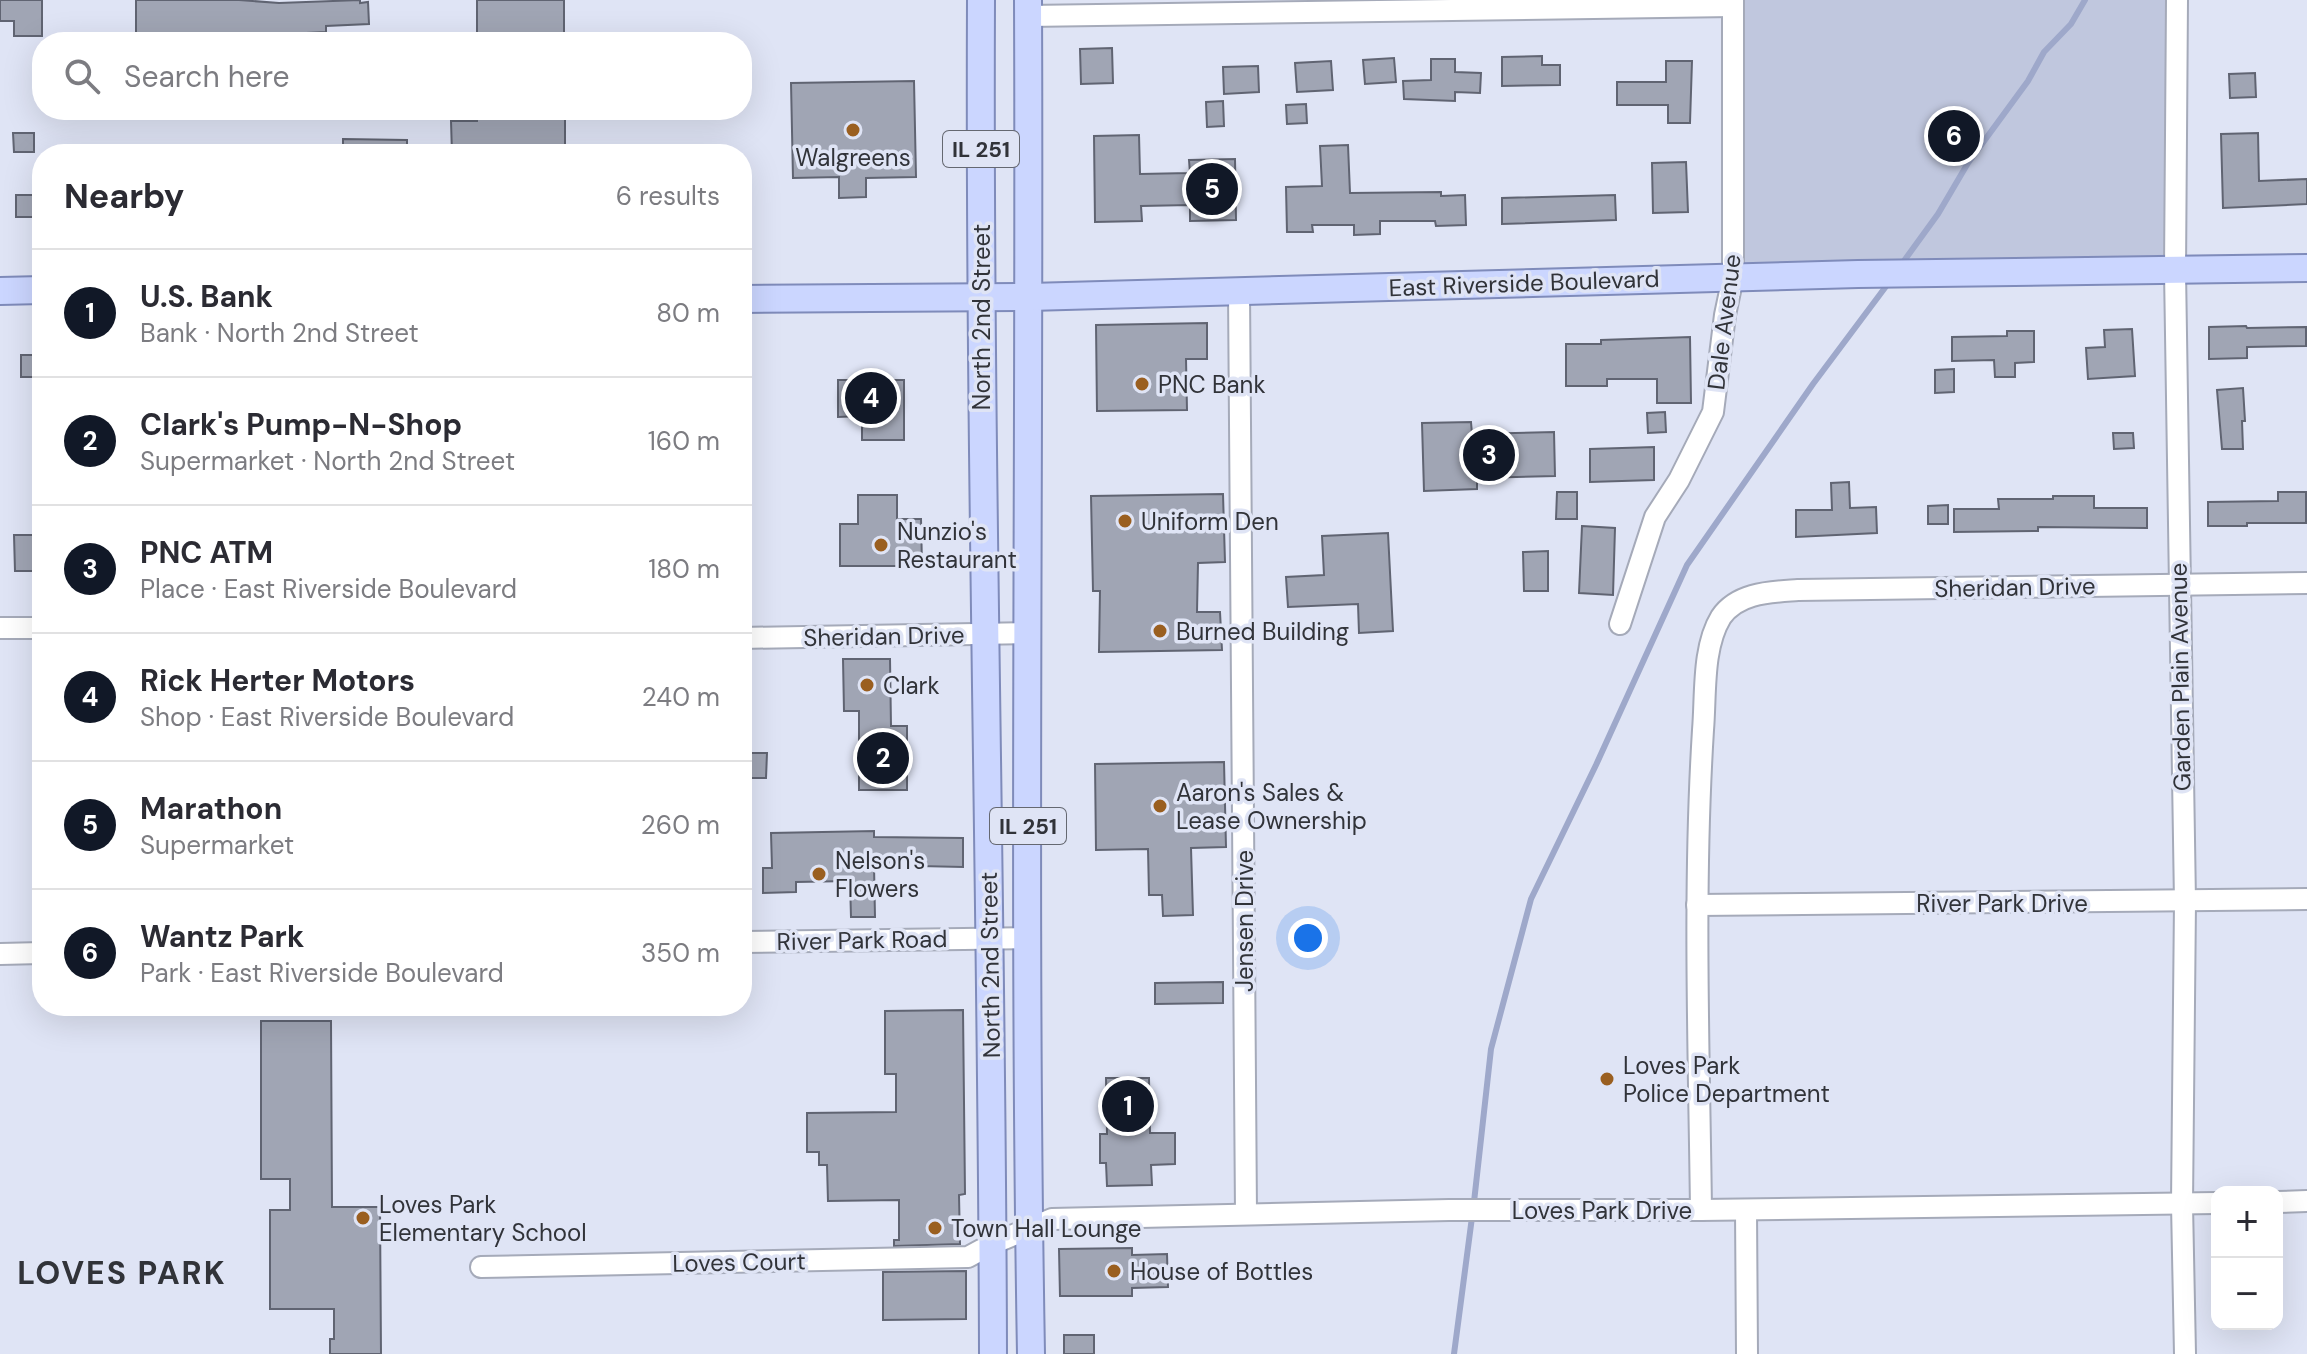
<!DOCTYPE html>
<meta charset="utf-8">
<style>
:root{--surface:#fff;--page:#f2f2f3;--text:#2b2b33;--muted:#7c7c81;--line:#e1e1e2;--accent:#111827}
body{margin:0;font-family:"DM Sans",sans-serif;background:var(--page);color:var(--text)}
.controls{position:absolute;right:24px;bottom:24px;display:grid;overflow:hidden;border-radius:16px;box-shadow:0 8px 32px #0002}
.controls button{width:72px;height:72px;display:grid;place-items:center;padding:0;border:0;border-bottom:2px solid var(--line);background:var(--surface);color:var(--text);font:40px sans-serif}
.you{position:absolute;left:1308px;top:938px;width:28px;height:28px;margin:-20px;border:6px solid #fff;border-radius:50%;background:#1a73e8;box-shadow:0 0 0 12px #1a73e833}
.badge{display:grid;place-items:center;width:52px;height:52px;border-radius:50%;background:var(--accent);color:#fff;font-size:26px;font-weight:700}
.pin{position:absolute;translate:-50% -50%;border:4px solid #fff;box-shadow:0 2px 8px #0006}
.list{margin:0;padding:0;list-style:none}
h2{display:flex;justify-content:space-between;align-items:center;height:104px;margin:0;padding:0 32px;font-size:34px}
h2 small{font-size:26px;font-weight:400;color:var(--muted)}
.list li{display:grid;grid-template-columns:52px 1fr auto;gap:24px;align-items:center;box-sizing:border-box;height:128px;padding:0 32px;border-top:2px solid var(--line)}
.list b{display:block;font-size:30px;white-space:nowrap}
.list p{margin:0;font-size:26px;white-space:nowrap;color:var(--muted)}
.list em{font-size:26px;font-style:normal;color:var(--muted)}
.icon{flex:none;width:44px;height:44px;fill:none;stroke:currentColor;stroke-width:2;stroke-linecap:round;stroke-linejoin:round}
.map{position:relative;flex:none;width:2307px;height:1354px;overflow:hidden}
.search{position:absolute;background:var(--surface);box-shadow:0 8px 32px #0002;left:32px;top:32px;width:720px;height:88px;display:flex;align-items:center;gap:20px;box-sizing:border-box;padding:0 28px;border-radius:32px;color:var(--muted);font-size:30px}
.panel{position:absolute;background:var(--surface);box-shadow:0 8px 32px #0002;left:32px;top:144px;width:720px;height:872px;border-radius:32px}
.map>svg:first-child{display:block}
.green{fill:#c0c7de}
.lines{fill:none;stroke-linecap:round;stroke-linejoin:round}
.stream{stroke:#9ea8ca;stroke-width:6}
.building{fill:#a0a5b4;stroke:#606472;stroke-width:2}
.minor-casing{stroke:#a5aab9;stroke-width:24}
.major-casing{stroke:#7f8bba;stroke-width:30}
.minor{stroke:#fff;stroke-width:20}
.major{stroke:#cbd6ff;stroke-width:26}
.poi-dot{fill:#9a5f20;stroke:#dfe4f5;stroke-width:3}
.labels{text-anchor:middle;dominant-baseline:central;stroke-width:7;stroke-linejoin:round;paint-order:stroke}
.shield{fill:#dfe4f5;stroke:#656871;stroke-width:2}
.shield-label{font-size:22px;font-weight:bold;fill:#313339}
.poi-label{font-size:24px;fill:#313339;stroke:#dfe4f5;text-anchor:start}
.street-label{font-size:24px;fill:#313339;stroke:#dfe4f5}
.district-label{font-size:32px;font-weight:bold;letter-spacing:2px;fill:#313339;stroke:#dfe4f5}
</style>
<div class="map">
<svg width="2307" height="1354" viewBox="0 0 2307 1354">
<rect width="100%" height="100%" fill="#dfe4f5"/>
<path class="green" d="M1734 0H2175V271L1733 277Z"/>
<g class="lines">
<g class="stream">
<path d="M1901 265 1938 214 1968 163 2028 81 2044 52 2071 24 2085 0"/>
<path d="M1454 1354 1474 1202 1491 1049 1531 899 1596 765 1687 565 1813 384 1890 281"/>
</g>
</g>
<g class="building">
<path d="M0 0H42V36H14V21H0Z"/>
<path d="M136 0H239L279 3 360 0V3L368 2 369 24 326 26V32L287 34V42H217V39L161 37V39L136 40Z"/>
<rect x="477" y="0" width="87" height="42"/>
<path d="M1112 48 1113 83 1081 84 1080 49Z"/>
<path d="M1542 56V65H1560V85L1502 86V57Z"/>
<path d="M1394 58 1396 82 1365 84 1363 60Z"/>
<path d="M1431 59H1455V72L1481 73 1480 93 1455 92V101L1404 99 1403 81 1431 80Z"/>
<path d="M1331 61 1333 90 1297 92 1295 63Z"/>
<path d="M1666 61H1692L1690 123H1668V105H1617V82H1666Z"/>
<path d="M1258 66 1259 92 1224 94 1223 67Z"/>
<path d="M2255 73 2256 97 2230 98 2229 74Z"/>
<path d="M914 81 916 177 866 178V197L839 198V177L793 178 791 83Z"/>
<path d="M1223 101 1224 126 1207 127 1206 102Z"/>
<path d="M1306 104 1307 123 1287 124 1286 105Z"/>
<path d="M477 110H565V154H452L451 121H477Z"/>
<path d="M13 133H34V152H14Z"/>
<path d="M2258 133 2259 181 2307 179V204L2223 208 2221 134Z"/>
<path d="M1139 135 1140 174 1190 173 1189 160 1235 159 1236 220 1190 221V205L1141 206 1142 221 1095 222 1094 136Z"/>
<path d="M343 139 407 140V154H343Z"/>
<path d="M1348 145 1350 193 1441 192V196L1465 195 1466 225 1436 226 1435 221H1380V234L1354 235V225H1312L1313 232H1287L1286 187 1322 186 1320 146Z"/>
<path d="M1686 162 1688 212 1653 213 1652 163Z"/>
<rect x="16" y="195" width="26" height="22"/>
<path d="M1615 195 1616 220 1502 224V198Z"/>
<path d="M1207 323V359H1186L1187 410 1097 411 1096 325Z"/>
<path d="M2246 326 2247 328 2306 327V346L2247 347V358L2209 359V327Z"/>
<path d="M2132 329 2135 376 2088 379 2086 348 2105 347 2104 330Z"/>
<path d="M2007 331H2034V362L2015 363V377H1995L1994 360 1952 361V337L2007 336Z"/>
<path d="M1690 337 1691 403H1657V379H1607V386H1566V344H1601V340Z"/>
<rect x="21" y="355" width="21" height="22"/>
<path d="M1954 369V392L1935 393V370Z"/>
<path d="M838 380H904V440H862V416L838 417Z"/>
<path d="M2243 388 2245 421H2242L2243 449H2222L2217 390Z"/>
<path d="M1665 412 1666 432 1648 433 1647 413Z"/>
<path d="M1471 422 1472 434 1554 432 1555 476 1477 478V489L1424 491 1422 423Z"/>
<path d="M2113 433H2133L2134 448 2114 449Z"/>
<path d="M1654 447V480L1590 482V449Z"/>
<path d="M1849 482 1850 508 1876 507 1877 533 1796 537V510H1832L1831 483Z"/>
<path d="M1557 492H1577V519H1556Z"/>
<path d="M2278 492H2306V523H2247V526H2208V502L2278 501Z"/>
<path d="M1223 494 1225 562 1198 563 1197 612H1220L1222 650 1099 652 1100 591H1093L1091 496Z"/>
<path d="M858 495H897V519H921L922 566H840V524H858Z"/>
<path d="M2053 496H2094V508H2147V528L2038 527V531L1954 532V509H1999L1998 499H2053Z"/>
<path d="M1948 505V524H1928V506Z"/>
<path d="M1582 526 1615 528 1613 595 1579 593Z"/>
<path d="M1388 533 1393 631 1359 633 1358 604 1288 607 1286 577 1324 575 1322 536Z"/>
<path d="M14 535H42V561H33V571H15Z"/>
<path d="M1548 551V591H1524L1523 552Z"/>
<path d="M843 659H890L891 726H907V790H859V711H844Z"/>
<path d="M746 753H767L766 778H746Z"/>
<path d="M1224 762 1226 847 1191 848 1193 915 1163 916 1162 895H1149L1148 849 1096 850 1095 764Z"/>
<path d="M874 831V837L963 838V867L874 865 875 917H851L850 881 796 882V892L763 893V868H772L771 833Z"/>
<path d="M1223 982V1003L1155 1004V983Z"/>
<path d="M963 1010 965 1194 959 1195 960 1244 894 1246V1240H899V1200L828 1201 827 1165H819V1152H807V1113L896 1112V1074H885V1011Z"/>
<path d="M261 1021H331L332 1207H380L381 1354H330V1339H334V1309H270V1210H290V1179H261Z"/>
<path d="M1106 1078H1149L1150 1133H1175V1164L1151 1165 1152 1185 1107 1186 1106 1163H1100V1134H1107Z"/>
<path d="M1132 1248V1255L1167 1254 1168 1287 1132 1288V1296H1060L1059 1249Z"/>
<path d="M966 1271V1319L883 1320V1272Z"/>
<rect x="1064" y="1335" width="30" height="19"/>
</g>
<g class="lines">
<defs>
<g id="minor">
<path d="M2177 0 2175 271 2185 902 2182 1204 2185 1354"/>
<path d="M1028 16 1733 6"/>
<path d="M1239 291 1246 1214"/>
<path d="M1620 624 1655 517 1679 480 1713 412 1725 315 1733 277V0"/>
<path d="M0 628H42"/>
<path d="M742 638 1027 633"/>
<path d="M1697 905 2307 899"/>
<path d="M742 942 1029 938"/>
<path d="M0 954 42 953"/>
<path d="M2277 1202 2307 1201"/>
<path d="M1701 1210C1699 1051 1693 890 1703 730 1706 695 1702 648 1721 617 1738 592 1772 592 1798 590L2307 583"/>
<path d="M1746 1210 1747 1354"/>
<path d="M481 1267 968 1257 992 1244 1052 1219 1449 1210H1701L2217 1203"/>
</g>
<g id="major">
<path d="M981 0C979 451 992 903 993 1354"/>
<path d="M1028 0C1030 451 1023 903 1031 1354"/>
<path d="M0 291 42 290"/>
<path d="M742 299 1030 297 1858 274 2307 268"/>
</g>
</defs>
<use href="#minor" class="minor-casing"/>
<use href="#major" class="major-casing"/>
<use href="#minor" class="minor"/>
<use href="#major" class="major"/>
</g>
<g class="poi-dot">
<circle cx="853" cy="130" r="8"/>
<circle cx="1142" cy="384" r="8"/>
<circle cx="1125" cy="521" r="8"/>
<circle cx="881" cy="545" r="8"/>
<circle cx="1160" cy="631" r="8"/>
<circle cx="867" cy="685" r="8"/>
<circle cx="1160" cy="806" r="8"/>
<circle cx="819" cy="874" r="8"/>
<circle cx="1607" cy="1079" r="8"/>
<circle cx="363" cy="1218" r="8"/>
<circle cx="935" cy="1228" r="8"/>
<circle cx="1114" cy="1271" r="8"/>
</g>
<g class="labels">
<g class="shield">
<rect x="943" y="131" width="76" height="36" rx="6"/>
<rect x="990" y="808" width="76" height="36" rx="6"/>
</g>
<g class="shield-label">
<text x="981" y="149">IL 251</text>
<text x="1028" y="826">IL 251</text>
</g>
<g class="poi-label">
<text x="853" y="157" text-anchor="middle">Walgreens</text>
<text x="1158" y="384">PNC Bank</text>
<text x="1141" y="521">Uniform Den</text>
<text x="897" y="531">Nunzio's<tspan x="897" dy="28">Restaurant</tspan></text>
<text x="1176" y="631">Burned Building</text>
<text x="883" y="685">Clark</text>
<text x="1176" y="792">Aaron's Sales &amp;<tspan x="1176" dy="28">Lease Ownership</tspan></text>
<text x="835" y="860">Nelson's<tspan x="835" dy="28">Flowers</tspan></text>
<text x="1623" y="1065">Loves Park<tspan x="1623" dy="28">Police Department</tspan></text>
<text x="379" y="1204">Loves Park<tspan x="379" dy="28">Elementary School</tspan></text>
<text x="951" y="1228">Town Hall Lounge</text>
<text x="1130" y="1271">House of Bottles</text>
</g>
<g class="street-label">
<text transform="translate(1524 283) rotate(-2)">East Riverside Boulevard</text>
<text transform="translate(981 317) rotate(-90)">North 2nd Street</text>
<text transform="translate(1724 322) rotate(-83)">Dale Avenue</text>
<text transform="translate(2015 587) rotate(-1)">Sheridan Drive</text>
<text transform="translate(884 636) rotate(-1)">Sheridan Drive</text>
<text transform="translate(2180 677) rotate(-91)">Garden Plain Avenue</text>
<text x="2002" y="903">River Park Drive</text>
<text transform="translate(1244 921) rotate(-90)">Jensen Drive</text>
<text transform="translate(862 940) rotate(-1)">River Park Road</text>
<text transform="translate(990 965) rotate(-91)">North 2nd Street</text>
<text x="1602" y="1210">Loves Park Drive</text>
<text transform="translate(739 1262) rotate(-1)">Loves Court</text>
</g>
<g class="district-label">
<text x="122" y="1273">LOVES PARK</text>
</g>
</g>
</svg>
<div class="controls">
<button>+</button>
<button>−</button>
</div>
<div class="you"></div>
<div class="pin badge" style="left:1128px;top:1106px">1</div>
<div class="pin badge" style="left:883px;top:758px">2</div>
<div class="pin badge" style="left:1489px;top:455px">3</div>
<div class="pin badge" style="left:871px;top:398px">4</div>
<div class="pin badge" style="left:1212px;top:189px">5</div>
<div class="pin badge" style="left:1954px;top:136px">6</div>
<div class="search"><svg class="icon" aria-label="search" viewBox="0 0 24 24"><circle cx="10" cy="10" r="6"/><path d="M15 15l6 6"/></svg>Search here</div>
<section class="panel">
<h2>Nearby<small>6 results</small></h2>
<ul class="list">
<li><span class="badge">1</span><div><b>U.S. Bank</b><p>Bank · North 2nd Street</p></div><em>80 m</em></li>
<li><span class="badge">2</span><div><b>Clark's Pump-N-Shop</b><p>Supermarket · North 2nd Street</p></div><em>160 m</em></li>
<li><span class="badge">3</span><div><b>PNC ATM</b><p>Place · East Riverside Boulevard</p></div><em>180 m</em></li>
<li><span class="badge">4</span><div><b>Rick Herter Motors</b><p>Shop · East Riverside Boulevard</p></div><em>240 m</em></li>
<li><span class="badge">5</span><div><b>Marathon</b><p>Supermarket</p></div><em>260 m</em></li>
<li><span class="badge">6</span><div><b>Wantz Park</b><p>Park · East Riverside Boulevard</p></div><em>350 m</em></li>
</ul>
</section>
</div>
